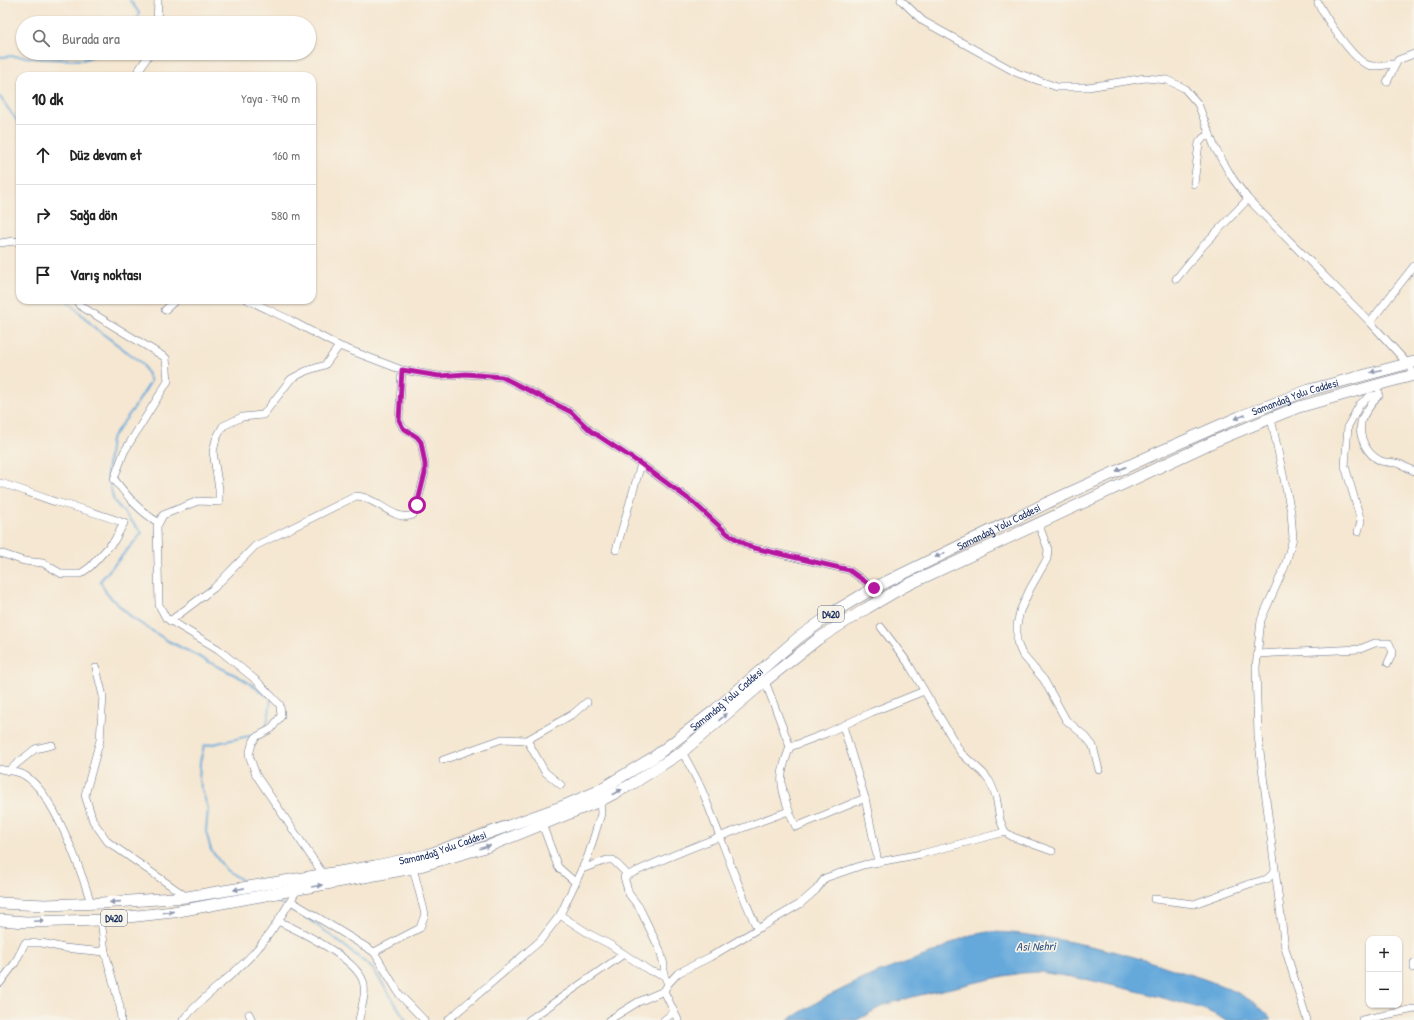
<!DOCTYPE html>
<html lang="tr">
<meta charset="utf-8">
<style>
:root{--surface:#fff;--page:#f6f6f6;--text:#222;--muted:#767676;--line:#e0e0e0}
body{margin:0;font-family:"Patrick Hand",sans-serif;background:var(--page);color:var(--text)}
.controls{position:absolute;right:12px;bottom:12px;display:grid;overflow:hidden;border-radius:8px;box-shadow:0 1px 3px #0004}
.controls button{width:36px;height:36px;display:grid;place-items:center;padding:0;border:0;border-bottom:1px solid var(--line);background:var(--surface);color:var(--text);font:20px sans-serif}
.stop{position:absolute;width:12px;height:12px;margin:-9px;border:3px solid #b5179e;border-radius:50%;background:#fff}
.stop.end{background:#b5179e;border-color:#fff;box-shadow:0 1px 4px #0008}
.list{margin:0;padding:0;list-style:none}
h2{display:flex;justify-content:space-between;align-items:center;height:52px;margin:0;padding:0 16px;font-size:17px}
h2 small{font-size:13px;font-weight:400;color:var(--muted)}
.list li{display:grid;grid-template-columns:26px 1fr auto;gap:12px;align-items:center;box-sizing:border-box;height:60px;padding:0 16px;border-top:1px solid var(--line)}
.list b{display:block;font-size:15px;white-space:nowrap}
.list em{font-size:13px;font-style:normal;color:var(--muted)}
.icon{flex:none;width:22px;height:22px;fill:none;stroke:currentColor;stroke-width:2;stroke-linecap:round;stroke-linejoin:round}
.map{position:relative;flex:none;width:1414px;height:1020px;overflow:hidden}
.search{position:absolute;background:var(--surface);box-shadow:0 1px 3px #0004;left:16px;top:16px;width:300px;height:44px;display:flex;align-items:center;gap:10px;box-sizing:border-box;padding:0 14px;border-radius:22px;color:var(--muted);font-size:15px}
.panel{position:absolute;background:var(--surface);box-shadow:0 1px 3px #0004;left:16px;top:72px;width:300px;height:232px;border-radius:12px}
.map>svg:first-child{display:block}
.water{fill:#65a9db;stroke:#406c9c}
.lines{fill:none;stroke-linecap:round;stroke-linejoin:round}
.stream{stroke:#65a9db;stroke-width:2}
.minor-casing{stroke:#676f86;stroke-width:8}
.highway-casing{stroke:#676f86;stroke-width:12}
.minor{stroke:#fff;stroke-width:7}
.highway{stroke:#fff;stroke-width:11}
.oneway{fill:#8d97ae}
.route{stroke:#b5179e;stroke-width:5}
.labels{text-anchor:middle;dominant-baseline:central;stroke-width:3.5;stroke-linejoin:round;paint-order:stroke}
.shield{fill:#f7f3e8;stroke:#5d6a87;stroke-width:1}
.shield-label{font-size:10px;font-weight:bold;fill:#1b2f5e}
.street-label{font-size:11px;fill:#1b2f5e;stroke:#f7f3e8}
.water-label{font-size:12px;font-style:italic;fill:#315484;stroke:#f7f3e8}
</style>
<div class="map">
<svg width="1414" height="1020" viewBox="0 0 1414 1020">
<rect width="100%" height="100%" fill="#f7f3e8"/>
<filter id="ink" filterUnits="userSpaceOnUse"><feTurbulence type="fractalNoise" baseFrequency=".025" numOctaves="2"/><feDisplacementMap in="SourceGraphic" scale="8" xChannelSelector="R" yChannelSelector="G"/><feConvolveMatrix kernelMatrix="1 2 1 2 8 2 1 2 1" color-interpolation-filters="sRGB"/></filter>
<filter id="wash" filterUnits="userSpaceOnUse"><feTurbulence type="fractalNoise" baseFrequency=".012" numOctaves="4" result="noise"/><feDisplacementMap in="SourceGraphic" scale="16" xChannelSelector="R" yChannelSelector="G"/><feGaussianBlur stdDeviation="0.9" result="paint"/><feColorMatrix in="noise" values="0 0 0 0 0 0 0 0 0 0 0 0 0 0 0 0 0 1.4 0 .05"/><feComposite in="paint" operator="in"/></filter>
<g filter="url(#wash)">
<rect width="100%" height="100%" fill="#f5e7d1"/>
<path class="water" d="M988 932C1006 932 1024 934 1042 937 1088 944 1132 955 1176 970 1207 980 1251 992 1272 1020H1225L1206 1010 1149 994 1089 980 1040 972 1022 973 1004 976 916 996 884 1005 857 1020H788L824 998 872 975 935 952 956 941 971 935Z"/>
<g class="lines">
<g class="stream">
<path d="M130 0 139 13 136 23"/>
<path d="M0 57 14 56 45 59 83 60 101 53"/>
<path d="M0 97 20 125"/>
<path d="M67 300 95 328 142 363 151 381 134 408 111 439 107 474 114 501 142 533 100 581 107 594 132 618 168 641 243 679 267 696"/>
<path d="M266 729 269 714 271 699"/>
<path d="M247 883 226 870 211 850 206 831 208 809 199 780 200 762 204 746 249 736 256 733"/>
<path d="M271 898 310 920 346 947 373 969 406 1020"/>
</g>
</g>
</g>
<g filter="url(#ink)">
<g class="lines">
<defs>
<g id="minor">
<path d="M901 0 923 21 1017 73 1057 87H1088L1145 78 1167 80 1184 88 1198 104 1215 148 1233 179 1248 199 1370 322 1407 363 1414 374"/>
<path d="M1318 3C1326 18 1352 59 1368 65 1375 68 1388 64 1395 64"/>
<path d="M157 23 158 0"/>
<path d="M135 76 150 53"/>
<path d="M1387 82 1398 60 1414 54"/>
<path d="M1194 184 1199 143 1203 138 1210 134"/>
<path d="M0 243 14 241 20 242"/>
<path d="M1176 279 1203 246 1248 199"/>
<path d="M77 300 79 305 166 358 168 381 124 452 114 479C129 498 138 510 159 523"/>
<path d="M248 300 290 320 339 346 402 370 439 376 466 374 502 377 571 412 591 431 641 464 694 503 728 534 750 547 849 570 874 588"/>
<path d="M165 310 176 300"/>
<path d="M1370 322 1414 266"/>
<path d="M1379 393C1374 403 1364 411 1361 422 1358 437 1367 455 1381 461 1387 463 1394 462 1400 464 1405 466 1409 469 1414 471"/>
<path d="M1271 418 1291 512 1293 538 1285 566 1261 620 1256 667 1258 736 1285 948 1307 1020"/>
<path d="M0 483C19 488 37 496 56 502 79 508 101 514 124 523L114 541 90 567 80 574H62L43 563 24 561 0 553"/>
<path d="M1038 523 1048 549 1047 559 1030 589 1020 611 1017 625V642L1022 654 1044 680 1066 720 1086 737 1093 746 1099 770"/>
<path d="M1358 532 1361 521 1345 466 1348 426 1360 404 1370 396 1379 395"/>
<path d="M616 550 641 464"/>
<path d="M170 621 214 588 255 546 356 496C375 496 395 523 413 515L417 505 425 473V464L421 442 417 437 403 428 399 420 402 370"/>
<path d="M881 627 908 663 961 753 983 773 990 782 996 796 1000 820 1005 832 1013 837 1052 851"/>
<path d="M1257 654 1360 649 1375 643H1389L1393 652 1388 663"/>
<path d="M96 668 103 696 100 740 85 795 93 821 108 842 187 897"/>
<path d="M765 681 790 747"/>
<path d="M843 726 865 798 878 862"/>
<path d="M527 740 545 772 561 785"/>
<path d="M682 752C690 766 698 780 704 795 722 840 737 885 757 928"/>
<path d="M443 760 502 739 527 740 573 714 587 702"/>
<path d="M0 769C7 771 18 771 24 775 54 792 81 871 91 903"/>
<path d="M8 771 35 749 52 745"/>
<path d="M789 811 796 827 865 798"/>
<path d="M542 824 558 867 576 883"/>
<path d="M582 869 607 860H613L628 875"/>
<path d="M323 874 256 775 249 755 252 744 256 737 271 729 281 716 280 705 257 681 218 649 166 618 159 605 157 526 163 515 198 501 219 502V489L213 452 216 439 223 426 242 417 263 415 291 379 306 371 325 365 339 346"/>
<path d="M1154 899 1194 904 1249 884 1267 879 1275 872"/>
<path d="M291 901 374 952 400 995 424 1020"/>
<path d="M560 915 591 935 609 944 650 971 664 975 668 984 664 991 678 1020"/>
<path d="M101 920 105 952 120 1007 121 1020"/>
<path d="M278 921C300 931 355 958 363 981 367 993 361 1008 359 1020"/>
<path d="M374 952 420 928 425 914 413 868"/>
<path d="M1414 963V968"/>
<path d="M664 975V965L660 950 639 907 629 894 624 877C677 852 733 831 789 811 779 783 779 775 790 747L827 733 872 712 924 691"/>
<path d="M0 983 15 963 25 943H42L64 948 105 952"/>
<path d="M668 984 678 973 710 957 800 904 816 890 825 878 863 865 921 854 1005 832"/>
<path d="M249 1014 252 1020"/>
<path d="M183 1020C205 993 236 975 258 948 274 930 285 910 297 890"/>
<path d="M448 1020 540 941 560 915 588 856 601 814 600 801 599 798"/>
<path d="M529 1020 624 954"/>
<path d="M609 1020 638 1002 664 991"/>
<path d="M664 1020 674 1012"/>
<path d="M1362 1020 1414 1009"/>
</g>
<g id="highway">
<path id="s1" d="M0 903 45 905 101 903 187 897 375 866 427 855 561 807 596 792 654 757 715 710 798 638 837 610 874 588 1047 503 1159 452 1239 417 1309 390 1414 362"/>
<path d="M0 920 26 922 101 920 173 912 413 868 489 846 600 801 632 784 682 752 765 681 818 639 867 608 903 587 1215 441 1271 418 1299 407 1384 383 1414 375"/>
</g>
</defs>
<use href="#minor" class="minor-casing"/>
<use href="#highway" class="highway-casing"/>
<use href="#minor" class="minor"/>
<use href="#highway" class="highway"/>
</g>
<defs><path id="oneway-solid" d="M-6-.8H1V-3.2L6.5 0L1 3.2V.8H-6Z"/></defs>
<g class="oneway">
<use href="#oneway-solid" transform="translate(1376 371) rotate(165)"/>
<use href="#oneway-solid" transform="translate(1240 417) rotate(158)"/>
<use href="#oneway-solid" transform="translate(1121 469) rotate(155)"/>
<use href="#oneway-solid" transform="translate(940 555) rotate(154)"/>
<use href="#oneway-solid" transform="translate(723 717) rotate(-40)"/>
<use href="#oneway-solid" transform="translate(617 792) rotate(-28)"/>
<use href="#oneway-solid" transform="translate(485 847) rotate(-18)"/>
<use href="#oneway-solid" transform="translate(317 886) rotate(-10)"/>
<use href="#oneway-solid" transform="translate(239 889) rotate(169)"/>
<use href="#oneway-solid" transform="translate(115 902) rotate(176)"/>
<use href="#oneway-solid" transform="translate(168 912) rotate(-7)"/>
<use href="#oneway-solid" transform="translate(39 921) rotate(-2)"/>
</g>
</g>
<g class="lines" filter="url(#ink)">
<path class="route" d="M417 505 425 473V464L421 442 417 437 403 428 399 420 402 370 439 376 466 374 502 377 571 412 591 431 641 464 694 503 728 534 750 547 849 570 874 588"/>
</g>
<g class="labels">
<g class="shield">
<rect x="818" y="606" width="26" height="16" rx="3"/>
<rect x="101" y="910" width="26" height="16" rx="3"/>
</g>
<g class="shield-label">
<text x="831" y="614">D420</text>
<text x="114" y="918">D420</text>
</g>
<g class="street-label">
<text stroke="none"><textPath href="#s1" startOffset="1420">Samandağ Yolu Caddesi</textPath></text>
<text stroke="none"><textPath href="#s1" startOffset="1096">Samandağ Yolu Caddesi</textPath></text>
<text stroke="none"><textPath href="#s1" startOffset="772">Samandağ Yolu Caddesi</textPath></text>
<text stroke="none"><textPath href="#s1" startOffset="448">Samandağ Yolu Caddesi</textPath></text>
</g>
<g class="water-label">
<text transform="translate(1036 946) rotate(-1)">Asi Nehri</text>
</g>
</g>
</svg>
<div class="controls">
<button>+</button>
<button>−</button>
</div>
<div class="stop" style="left:417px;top:505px"></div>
<div class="stop end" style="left:874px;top:588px"></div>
<div class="search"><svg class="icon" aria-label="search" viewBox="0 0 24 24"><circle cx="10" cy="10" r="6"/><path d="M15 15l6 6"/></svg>Burada ara</div>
<section class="panel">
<h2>10 dk<small>Yaya · 740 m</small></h2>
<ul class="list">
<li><svg class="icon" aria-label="ahead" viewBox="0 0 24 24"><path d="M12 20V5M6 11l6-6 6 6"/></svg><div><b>Düz devam et</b></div><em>160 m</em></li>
<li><svg class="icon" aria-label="right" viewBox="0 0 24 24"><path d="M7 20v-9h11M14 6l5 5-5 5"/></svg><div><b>Sağa dön</b></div><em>580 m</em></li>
<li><svg class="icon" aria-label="arrive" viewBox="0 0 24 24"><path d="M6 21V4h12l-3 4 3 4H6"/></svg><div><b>Varış noktası</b></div></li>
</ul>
</section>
</div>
